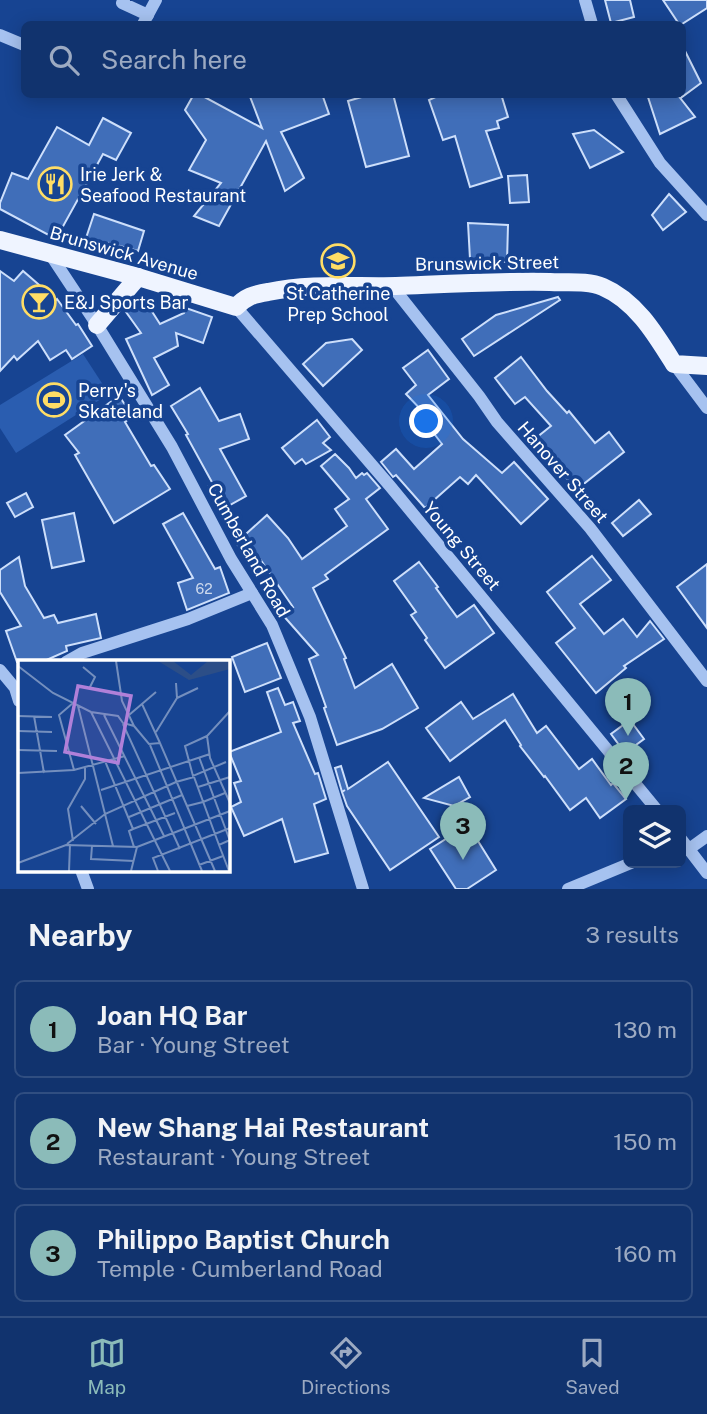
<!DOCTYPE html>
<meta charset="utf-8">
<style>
:root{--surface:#11336e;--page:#1e3f76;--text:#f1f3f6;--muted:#9caac2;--line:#304e81;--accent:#8bbbb9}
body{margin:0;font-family:"Public Sans",sans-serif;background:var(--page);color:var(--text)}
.controls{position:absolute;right:21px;bottom:21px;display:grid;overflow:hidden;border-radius:10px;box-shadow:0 4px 18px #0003}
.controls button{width:63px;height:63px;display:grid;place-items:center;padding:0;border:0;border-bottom:2px solid var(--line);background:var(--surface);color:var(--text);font:35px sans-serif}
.you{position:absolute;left:427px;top:422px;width:24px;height:24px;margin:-18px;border:5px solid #fff;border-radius:50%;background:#1a73e8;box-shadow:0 0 0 10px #1a73e833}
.badge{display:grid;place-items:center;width:46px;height:46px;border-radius:50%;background:var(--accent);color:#111;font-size:23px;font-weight:700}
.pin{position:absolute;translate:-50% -58px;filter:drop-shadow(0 2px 4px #0008)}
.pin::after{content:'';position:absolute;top:37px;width:24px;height:21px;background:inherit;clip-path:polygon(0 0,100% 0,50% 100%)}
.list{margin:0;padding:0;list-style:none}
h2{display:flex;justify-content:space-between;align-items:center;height:91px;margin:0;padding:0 28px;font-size:30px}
h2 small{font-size:23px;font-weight:400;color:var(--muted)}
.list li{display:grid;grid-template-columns:46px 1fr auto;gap:21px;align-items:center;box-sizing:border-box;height:98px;margin:0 14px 14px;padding:0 14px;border:2px solid var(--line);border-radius:10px}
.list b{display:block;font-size:26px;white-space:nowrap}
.list p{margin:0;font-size:23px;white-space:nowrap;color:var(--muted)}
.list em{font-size:23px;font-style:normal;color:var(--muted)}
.icon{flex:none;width:38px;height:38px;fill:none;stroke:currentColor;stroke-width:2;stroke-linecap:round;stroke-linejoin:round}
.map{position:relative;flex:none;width:707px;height:889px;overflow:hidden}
.search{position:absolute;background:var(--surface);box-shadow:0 4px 18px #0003;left:21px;right:21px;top:21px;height:77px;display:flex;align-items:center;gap:18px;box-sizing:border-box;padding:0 24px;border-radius:10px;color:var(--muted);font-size:26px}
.sheet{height:427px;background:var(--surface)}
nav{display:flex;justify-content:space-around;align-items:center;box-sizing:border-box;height:98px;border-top:2px solid var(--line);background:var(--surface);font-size:19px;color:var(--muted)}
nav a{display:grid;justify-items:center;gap:4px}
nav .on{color:var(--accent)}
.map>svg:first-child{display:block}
.green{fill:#2a5db0}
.building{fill:#406eb9;stroke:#cddffb;stroke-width:2}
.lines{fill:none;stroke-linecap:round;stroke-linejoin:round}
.minor{stroke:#a6c2f0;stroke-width:12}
.major{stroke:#eff4ff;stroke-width:18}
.labels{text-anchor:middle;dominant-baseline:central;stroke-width:7;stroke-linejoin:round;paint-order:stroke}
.number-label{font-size:14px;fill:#cfdbee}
.poi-label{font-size:18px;fill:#fff;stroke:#174492;text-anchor:start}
.street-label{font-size:18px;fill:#fff;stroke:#174492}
.inset-road{fill:none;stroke:#748fbe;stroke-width:2}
.view{fill:#b080d9;fill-opacity:0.15;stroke:#b080d9;stroke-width:3.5}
.inset-edge{fill:none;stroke:#fff;stroke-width:3.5}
</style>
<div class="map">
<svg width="707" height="889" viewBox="0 0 707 889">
<rect width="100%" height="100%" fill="#174492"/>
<path class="green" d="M83 354 109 394 16 453 0 428V405Z"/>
<g class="building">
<path d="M605 0H630L634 17 611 23Z"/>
<path d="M663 0H707V8L682 24H679Z"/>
<path d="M682 45 701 83 682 97Z"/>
<path d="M194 94H199L262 128 249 94H322L329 114 281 132 304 178 285 191 266 141 219 226 194 216 221 183 189 170 206 140 185 110Z"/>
<path d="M372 94H393L409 156 366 167 348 101Z"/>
<path d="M442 94H501L508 117 497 121 499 128 486 131 502 177 470 187 455 136 443 140 429 100Z"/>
<path d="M647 94H677L695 117 660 134Z"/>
<path d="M103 118 131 133 116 160 103 154 56 239 0 209V203L12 173 28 179 57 127 89 145Z"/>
<path d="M594 130 623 152 590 168 573 134Z"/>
<path d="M527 175 529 202 510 203 508 176Z"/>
<path d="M669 194 686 212 663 230 652 215Z"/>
<path d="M94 214 144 231 138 251 109 243V245L86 238Z"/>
<path d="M468 223 508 225 507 262 470 259Z"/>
<path d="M0 271 14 281 23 271 45 290 47 288 55 301 57 299 76 325 78 324 92 346 72 359 66 350 50 360 38 341 17 360 14 356 0 371Z"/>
<path d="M558 297 560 300 474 356 462 339 496 315Z"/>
<path d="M144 299 160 324 184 313 186 308 212 317 203 343 176 333 178 346 154 358 169 385 152 395 126 339 141 333 126 312Z"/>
<path d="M352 339 362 350 323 386 303 364 326 343Z"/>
<path d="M428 350 449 379 428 395 463 439 502 473 514 462 548 499 521 524 476 475 468 484 460 477 425 508 396 475 393 477 381 462 396 449 414 469 442 444 422 418 427 416 406 394 416 385 403 368Z"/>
<path d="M521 357 547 391 567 413 569 411 595 443 609 432 624 452 576 490 536 438 551 426 525 397 515 404 495 378Z"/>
<path d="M200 388 219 421 240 414 249 439 220 449 246 496 221 510 209 486 213 484 186 435 188 434 171 406Z"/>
<path d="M119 396 133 416 125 422 151 466 154 465 170 489 114 523 75 455 79 453 65 435Z"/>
<path d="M317 420 330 437 323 443 331 450 306 464 302 459 295 464 282 448Z"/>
<path d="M335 454 349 468 356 478 362 473 364 475 367 473 380 488 366 499 388 529 325 575 328 579 313 588 346 658 344 659 355 688 392 664 418 708 382 729 337 745 324 708 326 707 309 659 318 655 281 613 293 607 260 559 254 564 236 543 267 515 288 538 302 559 347 526 335 509 349 499 321 466Z"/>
<path d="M26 493 33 507 15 517 7 503Z"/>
<path d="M639 500 651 514 623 536 612 523Z"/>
<path d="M74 513 84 561 52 568 42 520Z"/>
<path d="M183 513 215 569 220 567 229 593 187 610 178 583 193 578 163 524Z"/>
<path d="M592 556 611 580 580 604 604 634 623 619 637 637 650 621 664 639 624 666 626 668 596 693 556 643 575 628 547 592Z"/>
<path d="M19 557 25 586 44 618 54 615 58 623 96 614 101 638 66 646 67 651 42 662H17L6 631 21 626 0 592V570Z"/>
<path d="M419 562 438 587 436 588 457 617 474 605 494 633 445 668 425 640 427 638 411 615 416 612 394 581Z"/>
<path d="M707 564V628L677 587Z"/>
<path d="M267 643 281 678 245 692 232 657Z"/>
<path d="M278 688 285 705 293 702 300 721 293 723 315 774 318 773 326 799 314 804 328 853 295 862 282 819 244 836 231 807 241 802 234 783 241 781 229 752 281 732 267 692Z"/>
<path d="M513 694 537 733 546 726 579 769 592 759 611 785 613 783 626 799 600 818 586 798 570 810 545 776 544 777 520 746 521 745 505 720 450 761 426 728 461 702 473 719Z"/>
<path d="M630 720 644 739 625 753 611 734Z"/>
<path d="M388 762 439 837 390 870 347 806 342 792 345 790 342 792 335 768 341 766 348 789Z"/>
<path d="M459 777 470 797 454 806 424 798Z"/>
<path d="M468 825 496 870 467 889H456L430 849Z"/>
</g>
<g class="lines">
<g class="minor">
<path d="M124 0 122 3 148 15"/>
<path d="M585 0 592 24"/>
<path d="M143 24 156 0"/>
<path d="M0 35 24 45"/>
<path d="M616 94 660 163 707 215"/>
<path d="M50 254 97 325 172 447 231 559 272 625 310 717 363 889"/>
<path d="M392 286 479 396 497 422 590 528 707 681"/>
<path d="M236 307 390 486 657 810"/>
<path d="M674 364 707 408"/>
<path d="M66 662 82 653 188 619 252 593"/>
<path d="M0 670 15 688 19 701"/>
<path d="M681 839 707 873"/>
<path d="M681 850 689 849 707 836"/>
<path d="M81 870 88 889"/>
<path d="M568 889 631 863"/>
</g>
<g class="major">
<path d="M0 240 138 277 236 307C245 297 254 294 268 292 310 283 353 287 396 286 447 284 499 281 550 282 567 283 587 280 603 287 636 301 656 335 674 364L707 366"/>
<path d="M97 325 138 277"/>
</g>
</g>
<defs>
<symbol id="restaurant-ring" viewBox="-11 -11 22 22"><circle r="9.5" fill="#174492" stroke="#ffdd65" stroke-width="1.5"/><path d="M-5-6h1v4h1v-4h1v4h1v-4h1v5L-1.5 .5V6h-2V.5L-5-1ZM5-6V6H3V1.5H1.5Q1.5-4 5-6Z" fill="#ffdd65"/></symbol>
<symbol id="school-ring" viewBox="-11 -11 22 22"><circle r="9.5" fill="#174492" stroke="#ffdd65" stroke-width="1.5"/><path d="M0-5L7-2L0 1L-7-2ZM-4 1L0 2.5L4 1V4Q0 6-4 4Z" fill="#ffdd65"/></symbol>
<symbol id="bar-ring" viewBox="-11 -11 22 22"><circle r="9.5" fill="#174492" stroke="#ffdd65" stroke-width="1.5"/><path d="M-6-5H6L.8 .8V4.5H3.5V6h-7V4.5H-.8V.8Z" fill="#ffdd65"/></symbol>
<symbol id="stadium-ring" viewBox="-11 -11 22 22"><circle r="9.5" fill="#174492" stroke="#ffdd65" stroke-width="1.5"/><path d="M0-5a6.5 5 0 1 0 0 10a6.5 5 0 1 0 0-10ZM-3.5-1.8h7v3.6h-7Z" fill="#ffdd65"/></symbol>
</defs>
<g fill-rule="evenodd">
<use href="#restaurant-ring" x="36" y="165" width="38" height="38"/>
<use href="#school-ring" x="319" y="242" width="38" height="38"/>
<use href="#bar-ring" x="20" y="283" width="38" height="38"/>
<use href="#stadium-ring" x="35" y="381" width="38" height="38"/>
</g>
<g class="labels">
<g class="number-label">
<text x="204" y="589">62</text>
</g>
<g class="poi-label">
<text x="80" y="174">Irie Jerk &amp;<tspan x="80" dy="21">Seafood Restaurant</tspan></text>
<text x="338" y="293" text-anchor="middle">St Catherine<tspan x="338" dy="21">Prep School</tspan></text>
<text x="64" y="302">E&amp;J Sports Bar</text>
<text x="78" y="390">Perry's<tspan x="78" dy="21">Skateland</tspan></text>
</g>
<g class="street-label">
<text transform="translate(124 253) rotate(16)">Brunswick Avenue</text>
<text transform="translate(487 263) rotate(-1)">Brunswick Street</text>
<text transform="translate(563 472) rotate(49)">Hanover Street</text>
<text transform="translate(462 546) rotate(50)">Young Street</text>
<text transform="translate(249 550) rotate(61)">Cumberland Road</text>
</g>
</g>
<g transform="translate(18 660)">
<rect width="212" height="212" fill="#174492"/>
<path d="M140 1H155L173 15 190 1H212V9L171 20Z" fill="#2c4e87"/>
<path class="inset-road" d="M98 1 104 41 116 66M0 6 35 33 73 52 100 56 105 63 116 66 131 84 142 83 169 146 185 142M65 7 77 17 71 29M159 38 180 28M55 43 41 55 56 110M124 44 142 83M60 46 95 186M212 51 189 76 192 98 212 143M73 52 152 211M86 55 146 176M111 55 138 32M0 56 34 57M16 56 26 113M105 64 162 189M0 71 34 72M138 72 159 38 158 23M189 76 167 86 175 116 208 102M132 85 184 211M0 90 39 91M181 97 212 181M87 101 115 169M0 113 56 110 107 96M158 122 176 117 201 185 212 180M180 127 212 117M83 130 192 94M185 142 207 133M63 146 78 164M169 146 197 211M111 157 164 135M115 169 157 153M115 169 111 171 116 187M55 181 50 149 67 119V108M49 184 87 154 158 122M201 185 211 211M74 186 73 199 116 201M119 187 212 151M0 203 48 185 119 187 113 211M181 205 205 196M51 211 52 184M140 211 135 198 212 168"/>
<path class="view" d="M60 26 113 36 100 103 47 92Z"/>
<rect width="212" height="212" class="inset-edge"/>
</g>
</svg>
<div class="controls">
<button><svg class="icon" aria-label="layers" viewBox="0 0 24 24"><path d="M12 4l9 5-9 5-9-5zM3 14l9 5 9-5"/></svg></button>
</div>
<div class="you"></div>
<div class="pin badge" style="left:628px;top:736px">1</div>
<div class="pin badge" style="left:626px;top:800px">2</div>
<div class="pin badge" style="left:463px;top:860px">3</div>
<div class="search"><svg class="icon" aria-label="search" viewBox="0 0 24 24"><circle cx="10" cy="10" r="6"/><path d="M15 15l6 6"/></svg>Search here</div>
</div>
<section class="sheet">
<h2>Nearby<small>3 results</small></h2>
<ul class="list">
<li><span class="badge">1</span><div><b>Joan HQ Bar</b><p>Bar · Young Street</p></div><em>130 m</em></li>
<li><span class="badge">2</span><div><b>New Shang Hai Restaurant</b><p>Restaurant · Young Street</p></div><em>150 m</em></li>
<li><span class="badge">3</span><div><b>Philippo Baptist Church</b><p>Temple · Cumberland Road</p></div><em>160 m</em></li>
</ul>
</section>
<nav>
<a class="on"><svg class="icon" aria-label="map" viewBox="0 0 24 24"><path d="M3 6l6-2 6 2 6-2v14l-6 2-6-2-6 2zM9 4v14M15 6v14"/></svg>Map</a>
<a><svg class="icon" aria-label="directions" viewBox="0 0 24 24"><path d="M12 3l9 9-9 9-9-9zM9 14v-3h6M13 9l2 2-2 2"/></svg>Directions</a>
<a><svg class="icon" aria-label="saved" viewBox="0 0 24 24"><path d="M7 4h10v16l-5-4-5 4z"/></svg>Saved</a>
</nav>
